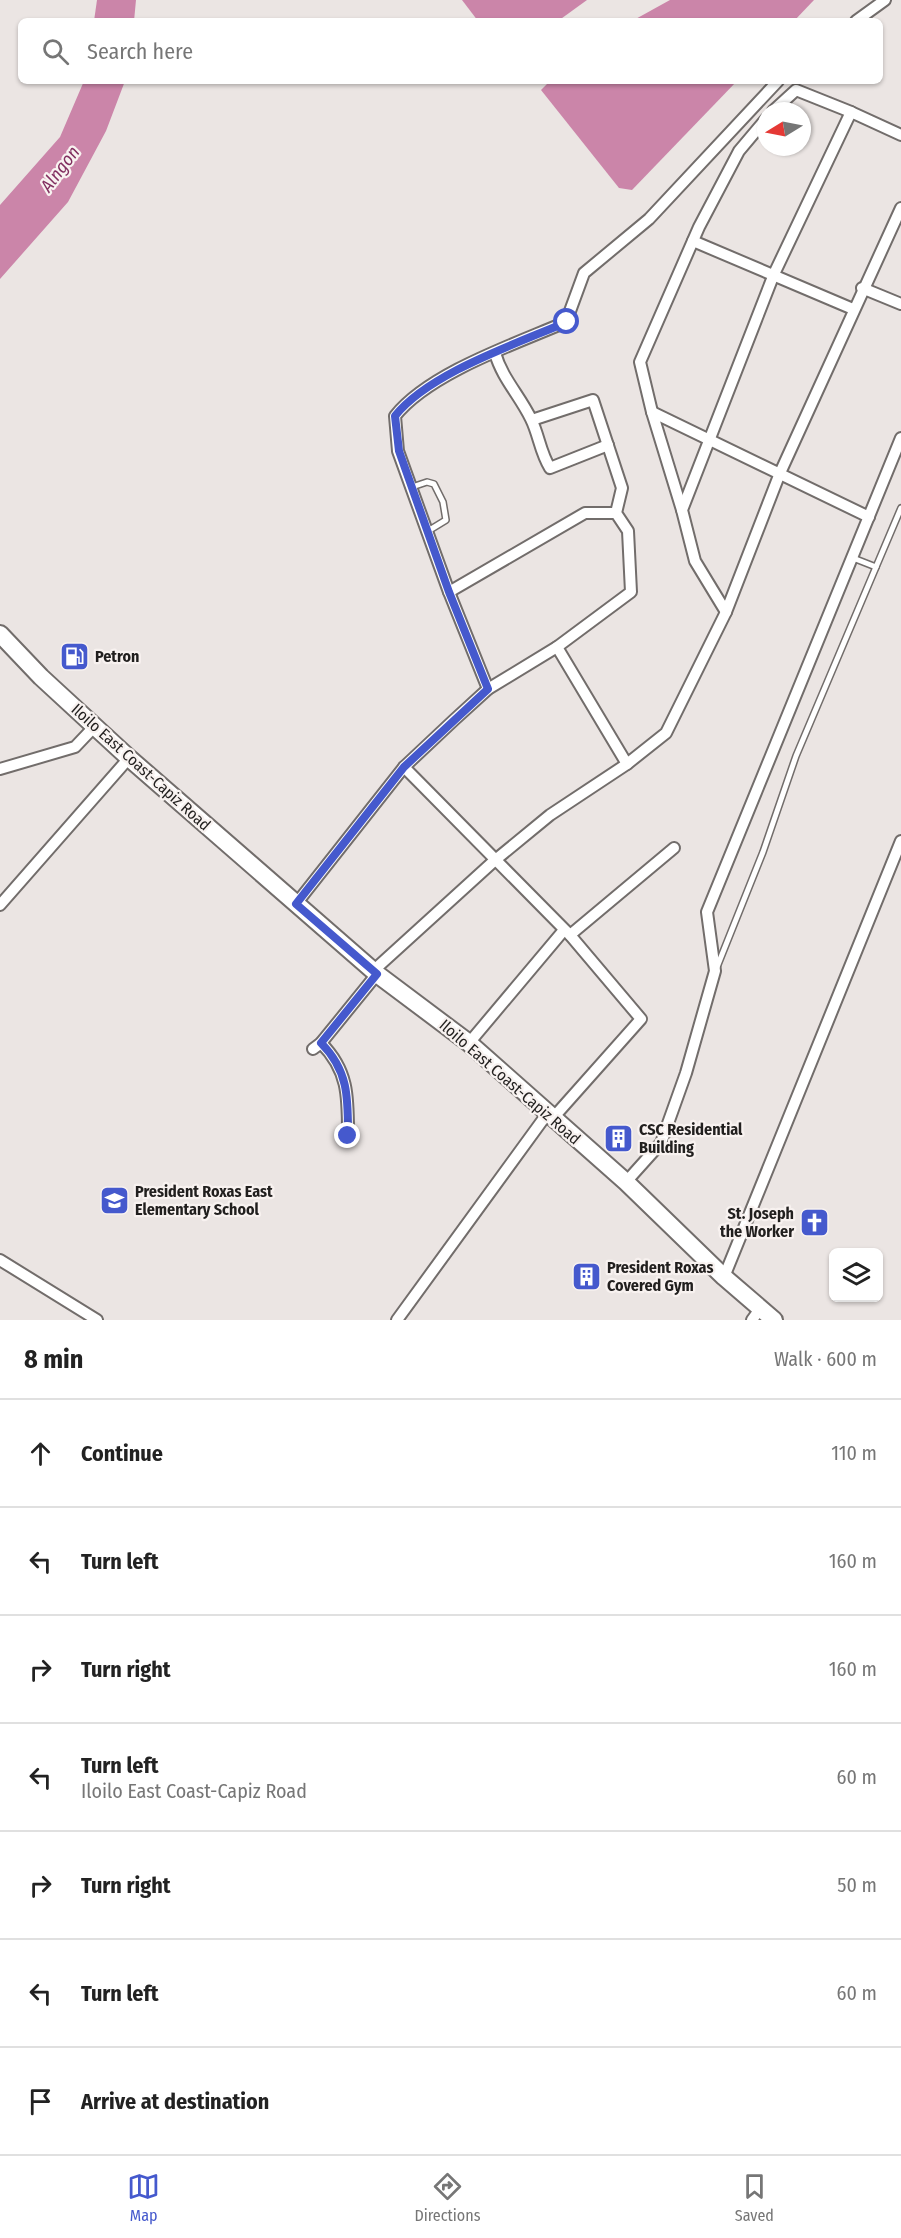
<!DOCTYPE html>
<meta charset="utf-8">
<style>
:root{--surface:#fff;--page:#f2f2f2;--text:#222;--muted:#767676;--line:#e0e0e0;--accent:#4559cd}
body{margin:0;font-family:"Fira Sans Condensed",sans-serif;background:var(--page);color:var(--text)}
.controls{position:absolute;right:18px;bottom:18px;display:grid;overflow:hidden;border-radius:9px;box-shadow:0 2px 4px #0004}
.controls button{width:54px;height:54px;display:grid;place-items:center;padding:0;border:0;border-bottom:2px solid var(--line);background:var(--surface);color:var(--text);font:30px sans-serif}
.compass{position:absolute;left:757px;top:102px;width:54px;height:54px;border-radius:50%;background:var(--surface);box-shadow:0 2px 4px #0004;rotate:260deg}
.stop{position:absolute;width:18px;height:18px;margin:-14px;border:4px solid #4559cd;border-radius:50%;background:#fff}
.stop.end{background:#4559cd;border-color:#fff;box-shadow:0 2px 6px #0008}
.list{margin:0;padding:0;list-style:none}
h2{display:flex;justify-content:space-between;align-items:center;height:78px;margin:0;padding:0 24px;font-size:26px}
h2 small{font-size:20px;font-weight:400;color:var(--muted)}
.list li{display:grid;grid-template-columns:39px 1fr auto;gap:18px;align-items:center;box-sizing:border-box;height:108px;padding:0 24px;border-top:2px solid var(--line)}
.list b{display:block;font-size:22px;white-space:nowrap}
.list p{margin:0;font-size:20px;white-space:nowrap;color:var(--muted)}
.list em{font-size:20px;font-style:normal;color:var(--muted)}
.icon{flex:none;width:33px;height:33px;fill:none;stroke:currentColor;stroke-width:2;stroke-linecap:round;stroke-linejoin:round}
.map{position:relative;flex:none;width:901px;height:1320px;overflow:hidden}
.search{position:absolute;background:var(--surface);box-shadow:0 2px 4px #0004;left:18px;right:18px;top:18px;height:66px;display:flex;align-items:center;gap:15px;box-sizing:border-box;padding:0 21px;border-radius:9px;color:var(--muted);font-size:22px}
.sheet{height:834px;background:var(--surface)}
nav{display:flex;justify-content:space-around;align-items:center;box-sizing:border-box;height:84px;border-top:2px solid var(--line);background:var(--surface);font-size:16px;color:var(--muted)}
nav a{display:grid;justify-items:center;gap:3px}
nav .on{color:var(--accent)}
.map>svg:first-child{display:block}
.water{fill:#cb85a9}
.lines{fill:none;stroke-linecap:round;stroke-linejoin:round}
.lane-casing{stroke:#726d6b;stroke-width:8}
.street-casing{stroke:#726d6b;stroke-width:14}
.primary-casing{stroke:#726d6b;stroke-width:20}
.lane{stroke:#fff;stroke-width:5}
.street{stroke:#fff;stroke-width:10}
.primary{stroke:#fff;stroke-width:16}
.route{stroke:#4559cd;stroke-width:8}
.labels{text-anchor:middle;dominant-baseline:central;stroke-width:4.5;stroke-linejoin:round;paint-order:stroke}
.poi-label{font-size:16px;font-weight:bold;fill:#211f1e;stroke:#f8f2f0;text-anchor:start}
.street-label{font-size:16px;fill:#211f1e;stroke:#f8f2f0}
.water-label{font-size:18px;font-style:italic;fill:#822f60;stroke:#f8f2f0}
</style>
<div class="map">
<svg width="901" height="1320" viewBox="0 0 901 1320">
<rect width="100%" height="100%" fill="#ebe5e3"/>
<g class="water">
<path d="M97 0H136L134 21H94Z"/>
<path d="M462 0H587L558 21H478Z"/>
<path d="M670 0H814L794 21H632Z"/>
<path d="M84 81H125L106 131 68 202 0 279V205L60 137Z"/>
<path d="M550 81H737L632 190 619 188 541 90Z"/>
</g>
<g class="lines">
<defs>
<g id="lane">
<path d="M412 487 427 482 434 484 443 502 446 520 428 531"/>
<path d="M853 558 876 567 901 508"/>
<path d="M717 967 763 852 796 756 876 567"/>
</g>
<g id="street">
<path d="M856 21 885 0"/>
<path d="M773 111 796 90 851 112"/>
<path d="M693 241 853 309"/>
<path d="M862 288 901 304"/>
<path d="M495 353C502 378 520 396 531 419 539 435 540 452 550 468L608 445"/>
<path d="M652 412 869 517"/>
<path d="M682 510 652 412 640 362 699 227 739 151 766 119"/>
<path d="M449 592 585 513H616"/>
<path d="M726 612 695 561 682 510 774 274 851 112 901 135"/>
<path d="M557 647 627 764"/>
<path d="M488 689 449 592 398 451 395 416C429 373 515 344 566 322L584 273 649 219 778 81"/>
<path d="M404 767 570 935 641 1019 553 1118"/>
<path d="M0 769 75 747 94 727"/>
<path d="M296 904 404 767 454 720 488 689 557 647 631 592 628 531 616 513 622 488 593 400 532 420"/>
<path d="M0 905 129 758"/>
<path d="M570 935 674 848"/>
<path d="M373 971 494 861 550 815 627 764 666 733 726 612 780 473 901 208"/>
<path d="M321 1043C349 1071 348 1098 348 1136"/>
<path d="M469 1043 564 930"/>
<path d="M313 1049 321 1043 377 974"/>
<path d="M626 1182 661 1143 686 1073 715 971 707 912 901 438"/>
<path d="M0 1260 97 1320"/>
<path d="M724 1277 901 841"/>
<path d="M397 1320 547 1114"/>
<path d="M752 1320 760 1309"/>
</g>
<path id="primary" d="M0 634 41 677 129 758 377 974 469 1043 626 1182 724 1277 774 1320"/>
</defs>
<use href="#lane" class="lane-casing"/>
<use href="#street" class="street-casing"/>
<use href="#primary" class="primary-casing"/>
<use href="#lane" class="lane"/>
<use href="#street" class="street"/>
<use href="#primary" class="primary"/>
</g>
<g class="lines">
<path class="route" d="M348 1136C348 1099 349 1071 321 1043L377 974 296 904 404 767 488 689 449 592 399 451 395 416C429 373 516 344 567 322"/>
</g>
<defs>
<symbol id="fuel-square" viewBox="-11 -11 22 22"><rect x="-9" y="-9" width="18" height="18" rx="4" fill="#4559cd" stroke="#f8f2f0"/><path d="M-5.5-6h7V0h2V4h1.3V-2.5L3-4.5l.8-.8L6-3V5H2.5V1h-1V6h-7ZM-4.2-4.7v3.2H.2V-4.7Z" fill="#fff"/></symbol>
<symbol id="building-square" viewBox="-11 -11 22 22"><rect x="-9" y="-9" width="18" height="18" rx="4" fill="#4559cd" stroke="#f8f2f0"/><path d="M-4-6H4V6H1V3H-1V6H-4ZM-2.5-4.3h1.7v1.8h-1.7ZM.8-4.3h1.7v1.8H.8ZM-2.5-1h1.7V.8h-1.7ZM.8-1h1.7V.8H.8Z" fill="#fff"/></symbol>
<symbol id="school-square" viewBox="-11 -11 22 22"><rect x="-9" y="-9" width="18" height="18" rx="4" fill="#4559cd" stroke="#f8f2f0"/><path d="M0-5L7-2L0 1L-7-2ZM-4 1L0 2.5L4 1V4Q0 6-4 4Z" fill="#fff"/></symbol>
<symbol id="church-square" viewBox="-11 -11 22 22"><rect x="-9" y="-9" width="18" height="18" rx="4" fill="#4559cd" stroke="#f8f2f0"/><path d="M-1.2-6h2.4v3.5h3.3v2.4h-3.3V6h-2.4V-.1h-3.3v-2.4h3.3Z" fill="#fff"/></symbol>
</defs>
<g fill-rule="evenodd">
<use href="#fuel-square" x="58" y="640" width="33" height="33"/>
<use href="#building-square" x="602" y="1122" width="33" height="33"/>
<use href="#school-square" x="98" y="1184" width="33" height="33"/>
<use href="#church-square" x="798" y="1206" width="33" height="33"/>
<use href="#building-square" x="570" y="1260" width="33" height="33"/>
</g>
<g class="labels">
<g class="poi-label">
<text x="95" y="656">Petron</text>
<text x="639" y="1129">CSC Residential<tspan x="639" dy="18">Building</tspan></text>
<text x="135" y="1191">President Roxas East<tspan x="135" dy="18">Elementary School</tspan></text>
<text x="794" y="1213" text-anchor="end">St. Joseph<tspan x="794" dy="18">the Worker</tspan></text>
<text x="607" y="1267">President Roxas<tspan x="607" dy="18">Covered Gym</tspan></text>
</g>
<g class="street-label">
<text transform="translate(141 767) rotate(42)">Iloilo East Coast-Capiz Road</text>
<text transform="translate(510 1082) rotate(41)">Iloilo East Coast-Capiz Road</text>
</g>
<g class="water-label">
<text transform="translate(60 169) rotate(-53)">Alngon</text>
</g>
</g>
</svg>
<div class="controls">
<button><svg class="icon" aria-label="layers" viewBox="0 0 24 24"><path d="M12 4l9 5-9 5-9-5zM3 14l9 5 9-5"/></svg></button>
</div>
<svg class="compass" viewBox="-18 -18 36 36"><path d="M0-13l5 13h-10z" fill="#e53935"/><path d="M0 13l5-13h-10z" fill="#767676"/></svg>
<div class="stop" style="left:567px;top:322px"></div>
<div class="stop end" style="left:348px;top:1136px"></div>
<div class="search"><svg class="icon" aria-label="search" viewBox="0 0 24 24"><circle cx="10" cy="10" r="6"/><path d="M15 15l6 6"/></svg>Search here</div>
</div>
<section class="sheet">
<h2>8 min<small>Walk · 600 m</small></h2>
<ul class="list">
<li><svg class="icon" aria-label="ahead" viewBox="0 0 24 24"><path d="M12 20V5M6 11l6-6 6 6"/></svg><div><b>Continue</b></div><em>110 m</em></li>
<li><svg class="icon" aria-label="left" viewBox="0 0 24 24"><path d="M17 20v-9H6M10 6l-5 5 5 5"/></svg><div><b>Turn left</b></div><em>160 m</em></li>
<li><svg class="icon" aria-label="right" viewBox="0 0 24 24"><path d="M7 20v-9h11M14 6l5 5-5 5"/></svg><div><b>Turn right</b></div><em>160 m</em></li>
<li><svg class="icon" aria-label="left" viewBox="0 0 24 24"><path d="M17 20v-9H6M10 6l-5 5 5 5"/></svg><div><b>Turn left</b><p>Iloilo East Coast-Capiz Road</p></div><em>60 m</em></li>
<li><svg class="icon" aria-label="right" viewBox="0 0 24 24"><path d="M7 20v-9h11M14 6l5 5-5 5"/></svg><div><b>Turn right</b></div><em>50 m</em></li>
<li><svg class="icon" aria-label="left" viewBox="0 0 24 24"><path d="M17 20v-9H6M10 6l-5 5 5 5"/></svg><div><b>Turn left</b></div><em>60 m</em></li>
<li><svg class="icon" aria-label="arrive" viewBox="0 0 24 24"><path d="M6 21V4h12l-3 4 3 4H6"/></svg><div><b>Arrive at destination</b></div></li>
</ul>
</section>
<nav>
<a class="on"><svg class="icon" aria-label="map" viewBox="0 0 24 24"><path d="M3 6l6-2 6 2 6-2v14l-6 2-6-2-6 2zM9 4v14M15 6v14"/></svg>Map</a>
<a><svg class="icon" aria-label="directions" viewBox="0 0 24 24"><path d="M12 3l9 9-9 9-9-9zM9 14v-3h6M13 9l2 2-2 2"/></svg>Directions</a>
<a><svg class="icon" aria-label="saved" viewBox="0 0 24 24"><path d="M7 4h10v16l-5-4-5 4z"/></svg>Saved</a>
</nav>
